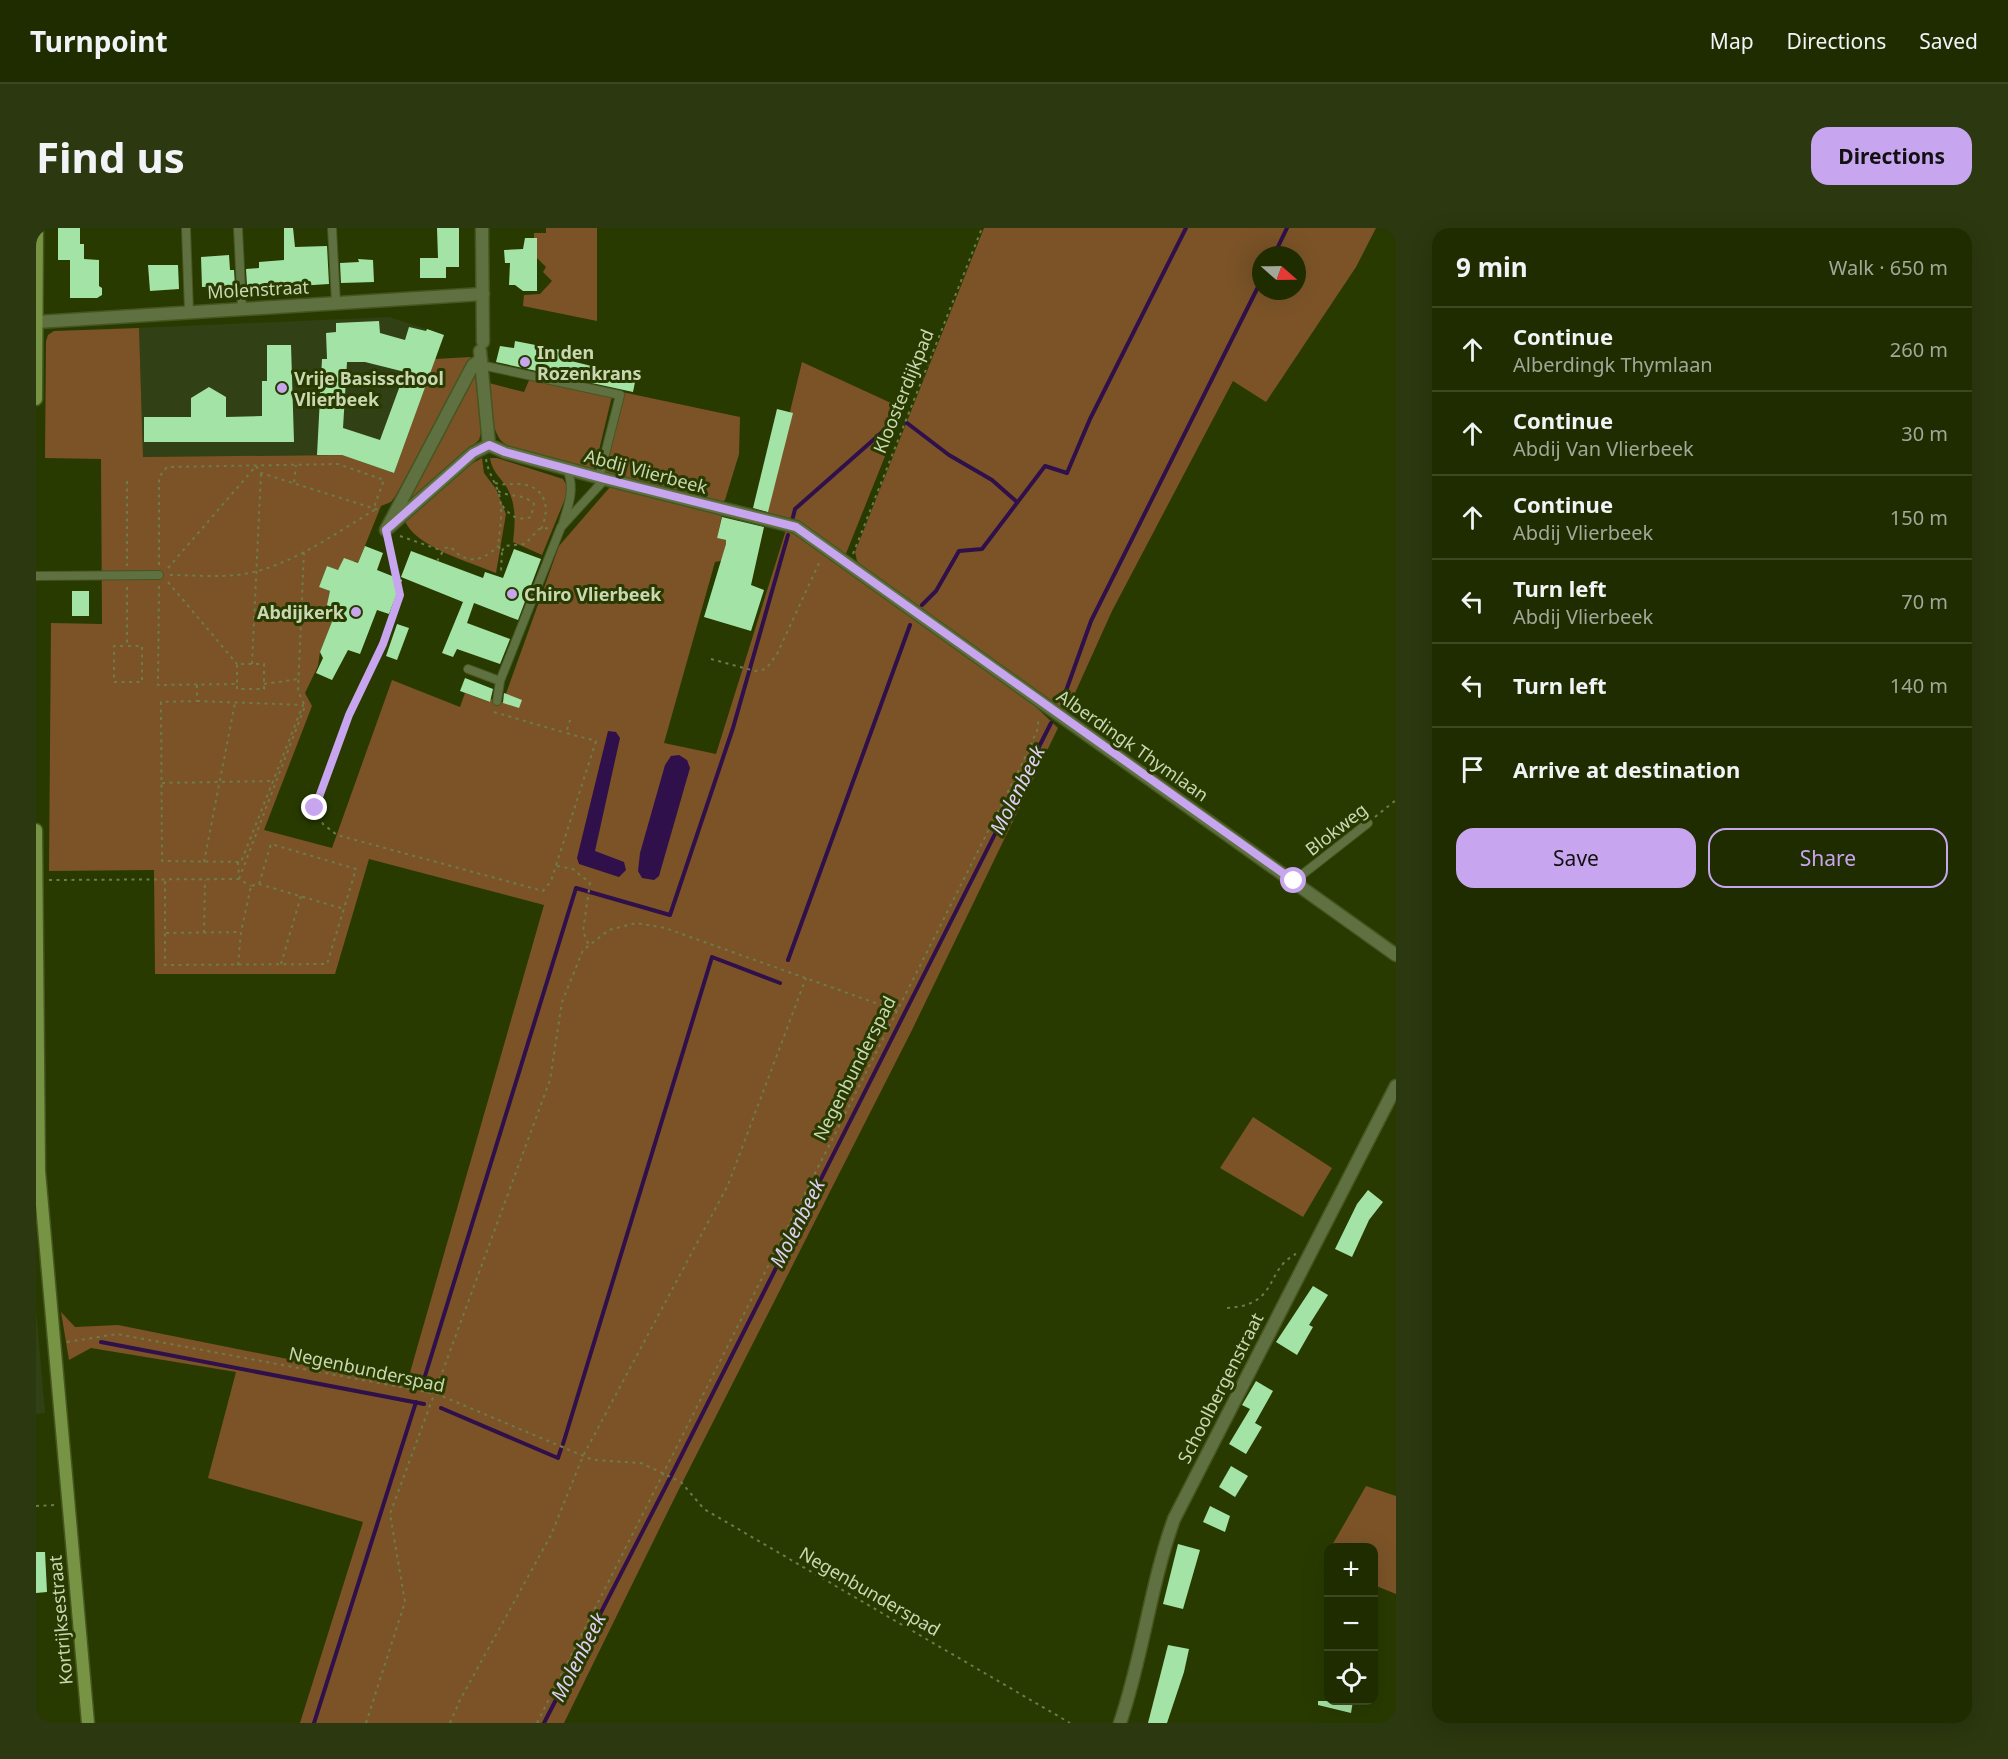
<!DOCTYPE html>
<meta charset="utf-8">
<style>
:root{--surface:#1f2c00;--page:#2c380f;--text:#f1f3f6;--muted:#a1a799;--line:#3c4822;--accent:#c8a6ef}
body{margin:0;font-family:"Noto Sans",sans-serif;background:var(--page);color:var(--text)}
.controls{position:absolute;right:18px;bottom:18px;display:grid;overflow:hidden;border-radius:12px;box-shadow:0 6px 24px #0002}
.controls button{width:54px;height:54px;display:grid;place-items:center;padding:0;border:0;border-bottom:2px solid var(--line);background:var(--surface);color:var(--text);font:30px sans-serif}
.compass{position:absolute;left:1216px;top:18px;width:54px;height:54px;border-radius:50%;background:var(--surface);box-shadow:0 6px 24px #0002;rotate:110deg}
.stop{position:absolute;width:18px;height:18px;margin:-14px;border:4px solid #c8a6ef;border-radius:50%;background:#fff}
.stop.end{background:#c8a6ef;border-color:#fff;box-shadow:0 2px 6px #0008}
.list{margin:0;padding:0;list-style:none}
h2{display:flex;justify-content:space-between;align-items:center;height:78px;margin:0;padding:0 24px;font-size:26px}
h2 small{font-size:20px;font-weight:400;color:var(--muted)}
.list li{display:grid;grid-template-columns:39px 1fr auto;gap:18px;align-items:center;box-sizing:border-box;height:84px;padding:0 24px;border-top:2px solid var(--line)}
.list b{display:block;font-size:22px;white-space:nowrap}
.list p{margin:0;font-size:20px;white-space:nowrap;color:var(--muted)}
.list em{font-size:20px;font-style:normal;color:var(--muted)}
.actions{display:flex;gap:12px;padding:18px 24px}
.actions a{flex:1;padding:14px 0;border:2px solid var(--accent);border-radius:18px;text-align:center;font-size:21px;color:var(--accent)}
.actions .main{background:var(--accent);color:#111}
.icon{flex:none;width:33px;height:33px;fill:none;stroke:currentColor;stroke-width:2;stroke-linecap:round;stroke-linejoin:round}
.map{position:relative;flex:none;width:1360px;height:1495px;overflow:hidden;border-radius:18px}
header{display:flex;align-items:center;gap:36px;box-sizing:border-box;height:84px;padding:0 30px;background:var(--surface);border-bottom:2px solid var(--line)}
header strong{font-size:28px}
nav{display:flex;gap:33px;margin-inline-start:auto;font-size:21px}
.intro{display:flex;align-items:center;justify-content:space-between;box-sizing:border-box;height:144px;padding:0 36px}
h1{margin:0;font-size:42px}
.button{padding:15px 27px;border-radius:18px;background:var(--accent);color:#111;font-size:21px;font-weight:700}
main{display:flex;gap:36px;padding:0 36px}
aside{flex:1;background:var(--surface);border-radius:18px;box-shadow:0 6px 24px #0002}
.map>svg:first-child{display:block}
.built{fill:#324115}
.green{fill:#7b5327;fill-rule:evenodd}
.water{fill:#30104a}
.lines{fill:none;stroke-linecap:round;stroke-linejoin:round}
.stream{stroke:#30104a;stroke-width:4}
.building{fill:#a4e3a6;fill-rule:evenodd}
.lane-casing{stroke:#465620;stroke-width:10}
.street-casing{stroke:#465620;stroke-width:15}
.secondary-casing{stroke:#465620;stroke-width:15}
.path{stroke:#6c7c4b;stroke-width:2;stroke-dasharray:3 4.5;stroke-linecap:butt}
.lane{stroke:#5f7141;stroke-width:8}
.street{stroke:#5f7141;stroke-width:12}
.secondary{stroke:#779344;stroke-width:12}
.route{stroke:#c8a6ef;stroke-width:8}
.poi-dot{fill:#c8a6ef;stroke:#293a00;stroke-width:2}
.labels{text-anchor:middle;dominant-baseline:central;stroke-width:6;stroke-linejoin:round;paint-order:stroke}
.street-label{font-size:18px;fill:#c9d8b2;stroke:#293a00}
.poi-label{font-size:18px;font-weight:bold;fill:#c9d8b2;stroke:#293a00;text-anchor:start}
.water-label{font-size:20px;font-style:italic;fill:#dfcff4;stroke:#293a00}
</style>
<header>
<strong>Turnpoint</strong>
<nav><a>Map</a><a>Directions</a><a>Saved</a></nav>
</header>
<div class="intro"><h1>Find us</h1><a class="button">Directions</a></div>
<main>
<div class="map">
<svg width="1360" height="1495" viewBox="0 0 1360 1495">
<rect width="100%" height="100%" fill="#293a00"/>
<g class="built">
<path d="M353 89 408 107 358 245 306 227 107 229 103 100Z"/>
<path d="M0 1081 9 1185 0 1186Z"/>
</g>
<g class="green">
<path d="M510 0H561V93L487 78 488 67 504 66 516 53 507 44 510 39 501 30V17H489L498 10V5H510Z"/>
<path d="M948 0H1340L1320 39 1230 174 1197 153 1076 383 1030 485 827 341 821 333 819 324ZM1225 27H1261V63H1225Z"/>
<path d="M103 100 107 229 306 227 358 245 399 131 435 129 360 267 355 274 345 278 322 335 319 333 302 342 291 338 283 359 294 363 301 381 284 424 282 438 269 465 276 478 228 602 296 620 356 452 424 479 429 465 453 474 455 471 467 474 523 318 574 259 686 287 681 310 694 313 689 332 679 334 628 515 680 526 750 302 774 315 997 476 1022 500 875 804 641 1265 528 1495H264L327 1294 172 1250 200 1144 55 1120 33 1132 25 1084 39 1099 82 1097 371 1155 508 677 333 631 299 746H119L118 642 13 643 15 395 66 396 65 231 9 230 10 113 12 107 18 103Z"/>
<path d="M766 134 868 181 809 328 729 287Z"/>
<path d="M437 145 440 147 446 201 443 212 364 283Z"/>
<path d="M494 150 576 168 559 239 555 243C534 237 474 227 463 210 454 195 455 172 453 155L488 164Z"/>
<path d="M586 164 704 189 703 226 689 272 684 276 570 246 566 238Z"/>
<path d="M446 230 448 245 460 261 470 286 460 345C434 334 378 319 368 291L421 244Z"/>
<path d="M454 230H461L527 251 531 258V266L506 327 477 314C479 295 481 276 470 258 463 248 456 243 454 230Z"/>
<path d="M1217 889 1296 940 1267 989 1184 940Z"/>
<path d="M1330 1258 1360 1268V1366L1338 1357V1320L1295 1319Z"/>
</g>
<g class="water">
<path d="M572 503 580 504 584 510 559 623 588 634 590 642 583 649 543 636 541 630Z"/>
<path d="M643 527 651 532 654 540 623 648 618 652 606 650 602 643 604 625 629 537 635 528Z"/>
</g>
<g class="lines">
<g class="stream">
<path d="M1238 27 1251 0"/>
<path d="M871 195 913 227 956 252 981 274"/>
<path d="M756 293 759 281 861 191"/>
<path d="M886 377 900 363 923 323 946 321 1009 238 1031 245 1054 191 1150 0"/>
<path d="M1026 474 1055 393 1225 53"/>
<path d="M752 732 874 397"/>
<path d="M65 1114 388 1176"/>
<path d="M389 1148 540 660 634 687 697 500 752 307"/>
<path d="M405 1180 522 1230 525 1221"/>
<path d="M527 1216 676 729 744 755"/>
<path d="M278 1495 380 1174"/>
<path d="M508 1495 631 1256 1015 495"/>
</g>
</g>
<g class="building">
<path d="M22 0H44V16H48V31L63 32V58L66 60V67L61 70H34V32H22Z"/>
<path d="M248 0H257L259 19 291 18 293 56 215 61V57H211L210 41 223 40V34L248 32Z"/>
<path d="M401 0H423V39H410V50H384V30H402Z"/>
<path d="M489 10H501V63H487L479 57H473L474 35H469L468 22 487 21Z"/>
<path d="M193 27 194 42H198L199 58 166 59 165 29Z"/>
<path d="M322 31 337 32 338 54 305 55 304 35 323 34Z"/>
<path d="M112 37H142L143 61 114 63Z"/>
<path d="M343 93 344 105 369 112 373 99 390 103 391 101 408 107 358 245 306 227H281L286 131H291L290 105 300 104V95ZM311 134H329L369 144 344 212 307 200Z"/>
<path d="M479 113 525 122 523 130 600 149 597 164 460 134 464 118 478 120Z"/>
<path d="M231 117H255L258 214H108V189H155V170L173 159 190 169V189L226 188V153H231Z"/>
<path d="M741 181 757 185 732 284 717 280Z"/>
<path d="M686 289 728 299 715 357 728 362 715 403 668 389 690 316V312L681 310Z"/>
<path d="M329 318 347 325 341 342 366 352 353 386 341 382 324 426 312 422 296 452 280 445 287 430 284 424 301 381 291 377 294 363 283 359 291 338 302 342 308 330 322 335Z"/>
<path d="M478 321 505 331 482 392 438 375 431 395 474 411 464 436 421 421 417 429 406 425 427 374 365 349 375 323 447 350 449 344 467 350Z"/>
<rect x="36" y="363" width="17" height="25"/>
<path d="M361 396 373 400 361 432 350 428Z"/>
<path d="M429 450 457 461 454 474 424 463Z"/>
<path d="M468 465 486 472 483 480 467 475Z"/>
<path d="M1332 962 1347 974 1333 992 1316 1029 1299 1021 1321 976Z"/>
<path d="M1277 1058 1292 1067 1273 1097 1277 1099 1261 1127 1240 1114Z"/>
<path d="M1220 1153 1237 1163 1219 1195 1226 1199 1210 1226 1193 1216 1214 1181 1206 1177Z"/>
<path d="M1195 1238 1212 1248 1199 1269 1183 1259Z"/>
<path d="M1174 1278 1194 1288 1189 1304 1167 1294Z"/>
<path d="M1142 1316 1164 1322 1147 1381 1127 1376Z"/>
<path d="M0 1324H9L11 1364 0 1365Z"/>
<path d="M1132 1417 1153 1421 1148 1444 1131 1495H1112Z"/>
<path d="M1282 1473H1317L1315 1485 1282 1477Z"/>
</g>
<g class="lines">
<defs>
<g id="lane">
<path d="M150 0 153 83"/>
<path d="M202 0 206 81"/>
<path d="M296 0 300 75"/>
<path d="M445 137 584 167 563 250"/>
<path d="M527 295C533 276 539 260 531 241"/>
<path d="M0 348 123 347"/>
<path d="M432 441 464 453 525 299 569 251"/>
<path d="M461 473 464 453"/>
<path d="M1258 653 1332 595"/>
</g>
<g id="street">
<path d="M446 0 447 114"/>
<path d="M1 94 447 66"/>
<path d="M444 123 453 217"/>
<path d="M453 217 469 224 569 251 760 299 1360 727"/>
<path d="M353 299 437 225 453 217"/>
<path d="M350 302 437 137 445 132"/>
<path d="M1084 1495C1107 1428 1114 1358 1138 1291L1360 858"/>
</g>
<g id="secondary">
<path d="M0 171 1 0"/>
<path d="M0 602 3 943 52 1495"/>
</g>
</defs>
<use href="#lane" class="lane-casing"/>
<use href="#street" class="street-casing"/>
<use href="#secondary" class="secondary-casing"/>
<g class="path">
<path d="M450 231C452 244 458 252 462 263 468 281 464 300 462 318L466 323 465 343"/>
<path d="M91 253V338"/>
<path d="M258 254 260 237"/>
<path d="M459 255C467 257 474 256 482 256 510 257 515 280 505 301"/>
<path d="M462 263C475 270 487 265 498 276L495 289C480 294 473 286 464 275"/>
<path d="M364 308 407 323"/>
<path d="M352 314 364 367 347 416 313 487 279 580 287 596 301 607 507 663 515 653 560 513 530 505 534 492"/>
<path d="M466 323 469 318 489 316 503 301 513 300"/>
<path d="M817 326 946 0"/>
<path d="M401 333 409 320 415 319C430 337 446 334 462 318"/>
<path d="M123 337V249L131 239 302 236 348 252 339 276 340 281"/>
<path d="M132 340 220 238 225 245 346 283"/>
<path d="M134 347C158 347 184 350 208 346 255 338 300 305 340 281"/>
<path d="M132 354 201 436"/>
<path d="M123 358 122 457 201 456V461H228V436H201V456"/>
<path d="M91 359V418H106V454H78V418H91"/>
<path d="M675 431 719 443 730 441 741 426 784 333"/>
<path d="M216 436 225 245"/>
<path d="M228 456 263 451"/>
<path d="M161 457V473"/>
<path d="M161 473 267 477 205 634 126 633 125 474Z"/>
<path d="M458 484 530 505"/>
<path d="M126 555 237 553"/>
<path d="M1339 589 1360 572"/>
<path d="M168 634 199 475"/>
<path d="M202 634 203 649"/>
<path d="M521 638 537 641 554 655 547 703 553 718"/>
<path d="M203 651 269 478 262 463 268 323"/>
<path d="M13 652 203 651 215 658"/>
<path d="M129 653V737L291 736 320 641 235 616 223 656 215 658"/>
<path d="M223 656 308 681"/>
<path d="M130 705 205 704"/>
<path d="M168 705 169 652"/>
<path d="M245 736 265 668"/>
<path d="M202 737 205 704 215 658"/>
<path d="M1191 1080C1244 1077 1228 1042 1260 1026"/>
<path d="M31 1114 81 1106 401 1166 557 1232 605 1235 645 1254 668 1281 1034 1495"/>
<path d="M0 1278 20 1277"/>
<path d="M330 1495 369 1374 354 1286 514 852 526 774 547 722 573 702 600 695 629 700 862 783"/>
<path d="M414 1495 424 1472 515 1307 547 1228 692 957 770 750"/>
<path d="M501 1495 985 538 1001 503 1003 489"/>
</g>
<use href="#lane" class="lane"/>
<use href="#street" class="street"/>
<use href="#secondary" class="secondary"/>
</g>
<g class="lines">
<path class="route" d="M279 580 313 487 347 416 364 367 350 302 437 225 453 217 469 224 569 251 760 299 1258 653"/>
</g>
<g class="poi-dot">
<circle cx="489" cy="134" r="6"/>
<circle cx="246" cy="160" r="6"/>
<circle cx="476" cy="366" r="6"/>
<circle cx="320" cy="384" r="6"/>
</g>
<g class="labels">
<g class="street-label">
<text transform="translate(222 61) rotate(-3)">Molenstraat</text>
<text transform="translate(867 163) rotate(-68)">Kloosterdijkpad</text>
<text transform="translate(610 243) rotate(15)">Abdij Vlierbeek</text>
<text transform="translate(1097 517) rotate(35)">Alberdingk Thymlaan</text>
<text transform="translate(1300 601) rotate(-38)">Blokweg</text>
<text transform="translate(818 840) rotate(-63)">Negenbunderspad</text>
<text transform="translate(331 1141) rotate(12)">Negenbunderspad</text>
<text transform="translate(1184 1160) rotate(-63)">Schoolbergenstraat</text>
<text transform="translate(834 1363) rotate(30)">Negenbunderspad</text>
<text transform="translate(24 1392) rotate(-95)">Kortrijksestraat</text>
</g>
<g class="poi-label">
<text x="501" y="124">In den<tspan x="501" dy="21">Rozenkrans</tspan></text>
<text x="258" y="150">Vrije Basisschool<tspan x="258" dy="21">Vlierbeek</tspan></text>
<text x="488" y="366">Chiro Vlierbeek</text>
<text x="308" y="384" text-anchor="end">Abdijkerk</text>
</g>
<g class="water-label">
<text transform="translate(981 562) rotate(-63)">Molenbeek</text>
<text transform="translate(761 995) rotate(-63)">Molenbeek</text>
<text transform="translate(542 1429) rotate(-63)">Molenbeek</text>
</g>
</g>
</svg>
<div class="controls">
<button>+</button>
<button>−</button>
<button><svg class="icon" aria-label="locate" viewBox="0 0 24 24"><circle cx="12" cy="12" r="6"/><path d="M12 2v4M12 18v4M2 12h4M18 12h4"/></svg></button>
</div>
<svg class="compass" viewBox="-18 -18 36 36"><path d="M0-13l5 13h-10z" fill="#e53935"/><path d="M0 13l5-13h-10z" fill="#a1a799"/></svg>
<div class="stop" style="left:1258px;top:653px"></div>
<div class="stop end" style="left:279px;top:580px"></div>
</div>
<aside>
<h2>9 min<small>Walk · 650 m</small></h2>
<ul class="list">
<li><svg class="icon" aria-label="ahead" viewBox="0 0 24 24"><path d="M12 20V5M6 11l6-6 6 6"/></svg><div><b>Continue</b><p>Alberdingk Thymlaan</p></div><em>260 m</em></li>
<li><svg class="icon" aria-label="ahead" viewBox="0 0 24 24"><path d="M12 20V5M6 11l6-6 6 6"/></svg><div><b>Continue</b><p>Abdij Van Vlierbeek</p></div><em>30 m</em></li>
<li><svg class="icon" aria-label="ahead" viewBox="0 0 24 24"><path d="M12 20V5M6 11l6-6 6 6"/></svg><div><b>Continue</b><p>Abdij Vlierbeek</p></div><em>150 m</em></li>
<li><svg class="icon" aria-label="left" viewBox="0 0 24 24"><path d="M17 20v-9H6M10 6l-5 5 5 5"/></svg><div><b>Turn left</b><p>Abdij Vlierbeek</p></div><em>70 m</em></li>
<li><svg class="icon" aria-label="left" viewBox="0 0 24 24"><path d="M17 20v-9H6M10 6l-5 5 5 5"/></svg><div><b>Turn left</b></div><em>140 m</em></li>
<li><svg class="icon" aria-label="arrive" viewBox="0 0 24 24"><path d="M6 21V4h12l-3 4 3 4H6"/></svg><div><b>Arrive at destination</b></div></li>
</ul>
<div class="actions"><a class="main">Save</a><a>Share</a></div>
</aside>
</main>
